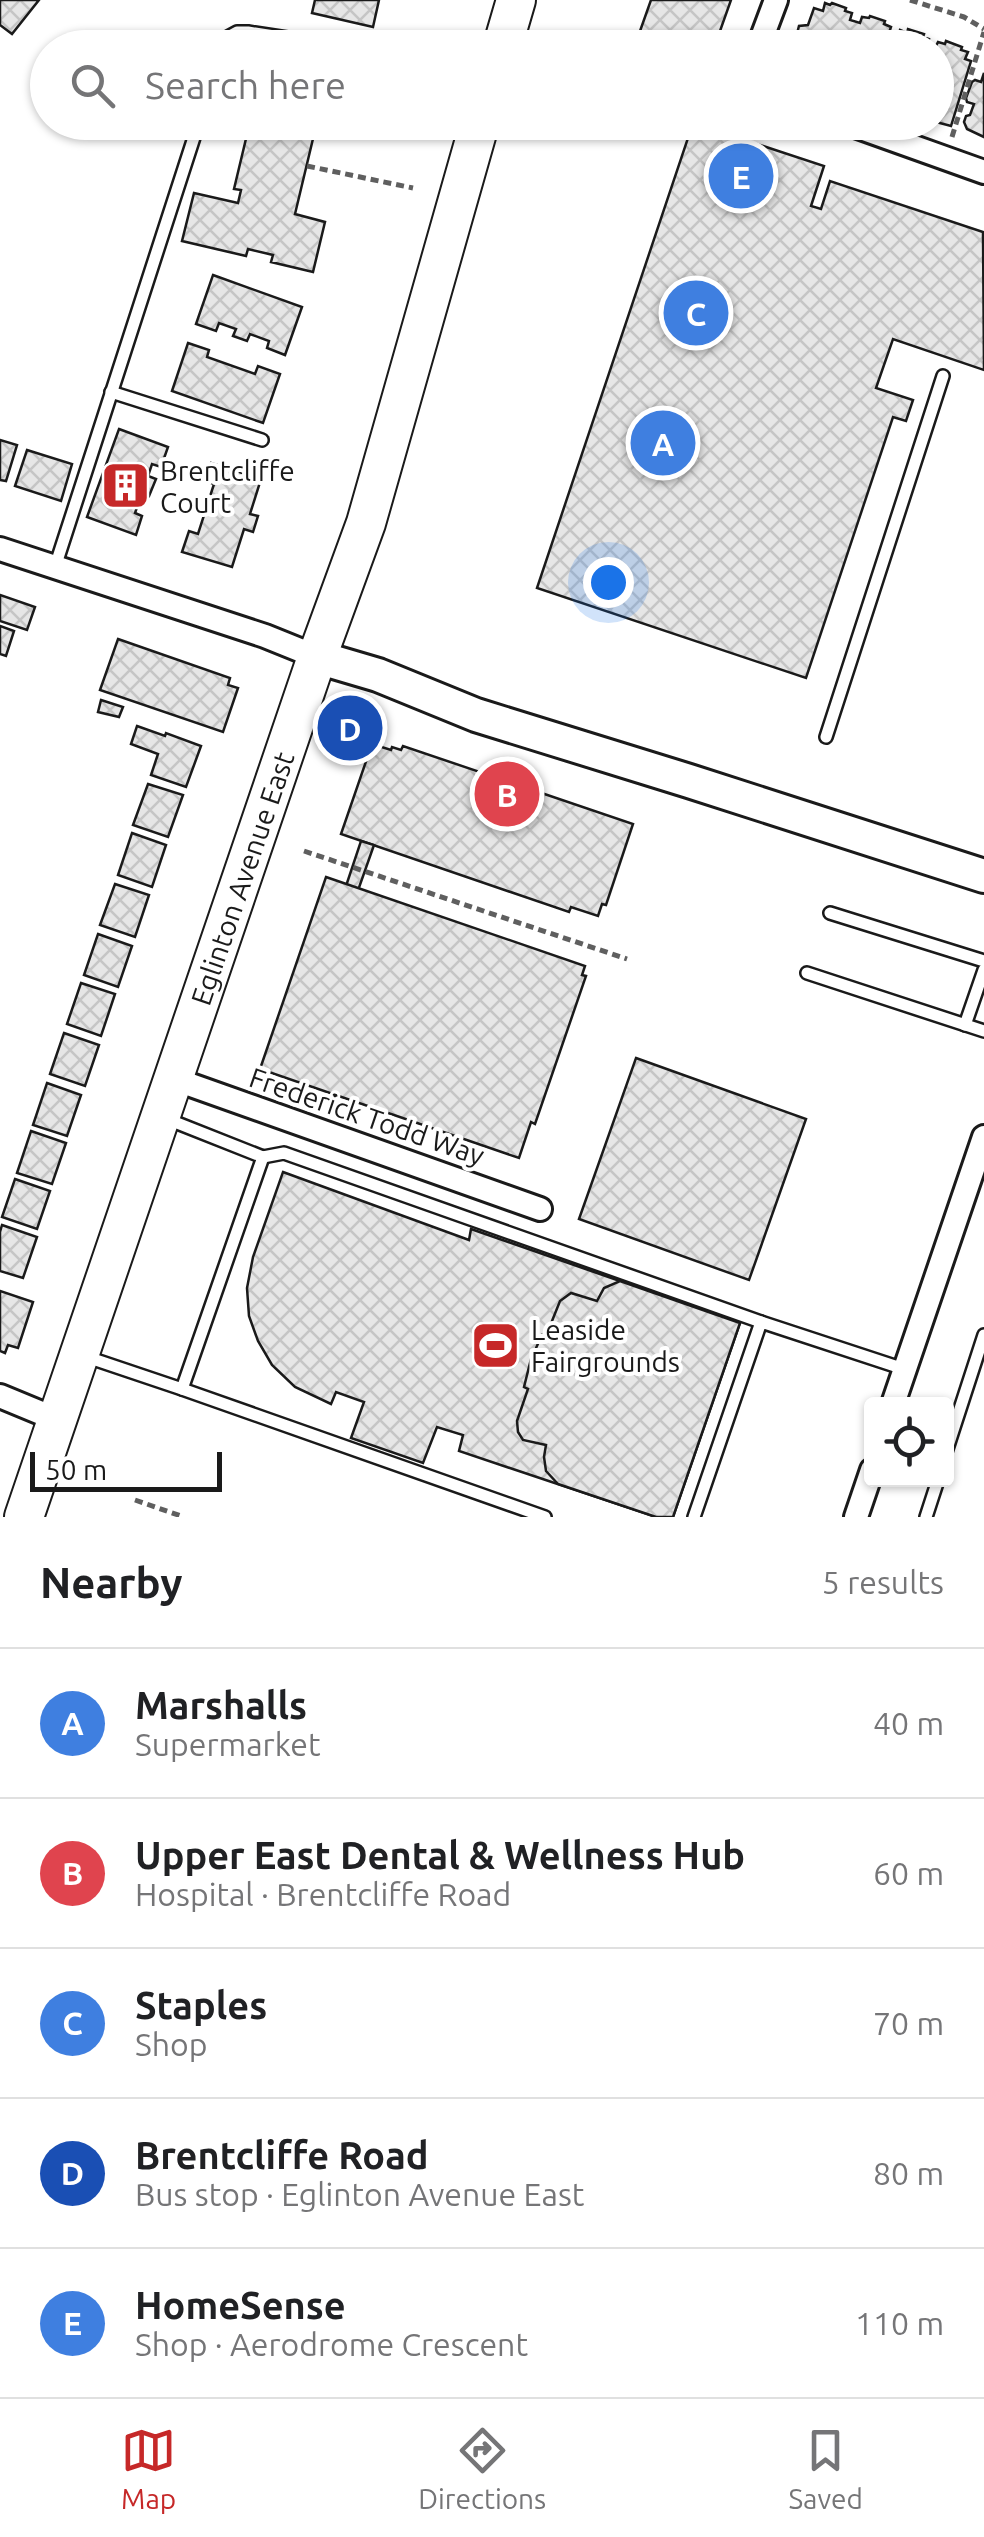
<!DOCTYPE html>
<meta charset="utf-8">
<style>
:root{--surface:#fff;--page:#f6f6f6;--text:#202124;--muted:#757577;--line:#e0e0e0;--accent:#c62828}
body{margin:0;font-family:Ubuntu,sans-serif;background:var(--page);color:var(--text)}
.controls{position:absolute;right:30px;bottom:30px;display:grid;overflow:hidden;border-radius:10px;box-shadow:0 2px 8px #0004}
.controls button{width:90px;height:90px;display:grid;place-items:center;padding:0;border:0;border-bottom:2px solid var(--line);background:var(--surface);color:var(--text);font:50px sans-serif}
.scale{position:absolute;left:30px;bottom:25px;width:192px;box-sizing:border-box;padding-left:10px;border:5px solid #1a1a1a;border-top:0;font-size:28px;line-height:35px;white-space:nowrap;color:#1a1a1a;-webkit-text-stroke:8px #fff;paint-order:stroke}
.you{position:absolute;left:608px;top:582px;width:35px;height:35px;margin:-25px;border:8px solid #fff;border-radius:50%;background:#1a73e8;box-shadow:0 0 0 15px #1a73e833}
.badge{display:grid;place-items:center;width:65px;height:65px;border-radius:50%;background:var(--accent);color:#fff;font-size:32px;font-weight:700}
.pin{position:absolute;translate:-50% -50%;border:5px solid #fff;box-shadow:0 2px 10px #0006}
.list{margin:0;padding:0;list-style:none}
h2{display:flex;justify-content:space-between;align-items:center;height:130px;margin:0;padding:0 40px;font-size:42px}
h2 small{font-size:32px;font-weight:400;color:var(--muted)}
.list li{display:grid;grid-template-columns:65px 1fr auto;gap:30px;align-items:center;box-sizing:border-box;height:150px;padding:0 40px;border-top:2px solid var(--line)}
.list b{display:block;font-size:38px;white-space:nowrap}
.list p{margin:0;font-size:32px;white-space:nowrap;color:var(--muted)}
.list em{font-size:32px;font-style:normal;color:var(--muted)}
.icon{flex:none;width:55px;height:55px;fill:none;stroke:currentColor;stroke-width:2;stroke-linecap:round;stroke-linejoin:round}
.map{position:relative;flex:none;width:984px;height:1517px;overflow:hidden}
.search{position:absolute;background:var(--surface);box-shadow:0 2px 8px #0004;left:30px;right:30px;top:30px;height:110px;display:flex;align-items:center;gap:25px;box-sizing:border-box;padding:0 35px;border-radius:55px;color:var(--muted);font-size:38px}
.sheet{height:880px;background:var(--surface)}
nav{display:flex;justify-content:space-around;align-items:center;box-sizing:border-box;height:140px;border-top:2px solid var(--line);background:var(--surface);font-size:28px;color:var(--muted)}
nav a{display:grid;justify-items:center;gap:5px}
nav .on{color:var(--accent)}
.map>svg:first-child{display:block}
.building{fill:url(#building-cross-hatch);stroke:#1a1a1a;stroke-width:2.5}
.lines{fill:none;stroke-linecap:round;stroke-linejoin:round}
.lane-casing{stroke:#1a1a1a;stroke-width:16}
.street-casing{stroke:#1a1a1a;stroke-width:28}
.secondary-casing{stroke:#1a1a1a;stroke-width:38}
.primary-casing{stroke:#1a1a1a;stroke-width:42}
.path{stroke:#5f5f5f;stroke-width:5;stroke-dasharray:8 5;stroke-linecap:butt}
.lane{stroke:#fff;stroke-width:11}
.street{stroke:#fff;stroke-width:22}
.secondary{stroke:#fff;stroke-width:32}
.primary{stroke:#fff;stroke-width:38}
.labels{text-anchor:middle;dominant-baseline:central;stroke-width:8;stroke-linejoin:round;paint-order:stroke}
.poi-label{font-size:28px;fill:#1a1a1a;stroke:#fff;text-anchor:start}
.street-label{font-size:28px;fill:#1a1a1a;stroke:#fff}
</style>
<div class="map">
<svg width="984" height="1517" viewBox="0 0 984 1517">
<defs>
<pattern id="building-cross-hatch" width="8" height="8" patternUnits="userSpaceOnUse" patternTransform="scale(2.5)"><rect width="8" height="8" fill="#e6e6e6"/><path d="M0 0l8 8M0 8l8-8" fill="none" stroke="#c5c5c5"/></pattern>
</defs>
<rect width="100%" height="100%" fill="#fff"/>
<g class="building">
<path d="M0 0H39L12 34 0 25Z"/>
<path d="M315 0H379L373 27 312 13Z"/>
<path d="M651 0H731L714 48H634Z"/>
<path d="M825 3 830 5 832 3 846 8 845 11 852 13 850 20 860 23 862 17 869 18 870 16 885 21 884 24 891 27 889 33 898 36 900 30 907 33 908 29 924 34 923 37 929 39 927 46 931 48H801L794 45 799 26 808 25 814 8 823 11Z"/>
<path d="M946 41 962 47 961 50 968 52 965 59 971 61 951 126 936 122 935 48 938 42 945 44Z"/>
<path d="M984 73V137L967 129 964 122 966 116 970 115 974 104 967 102 966 98 972 82 975 80 981 82Z"/>
<path d="M250 122H317L295 214 325 222 313 272 271 262 273 255 248 249 246 256 182 241 194 193 238 203 241 190 234 189Z"/>
<path d="M693 123 824 166 811 206 821 209 830 181 983 232 984 370 893 339 876 388 913 400 906 421 893 417 806 678 537 588Z"/>
<path d="M213 275 302 307 285 355 267 348 269 341 250 334 247 341 233 336 236 329 219 323 216 331 196 324Z"/>
<path d="M188 343 209 350 207 357 255 374 258 366 280 374 263 423 172 391Z"/>
<path d="M119 429 168 447 161 467 152 464 148 476 156 479 149 496 142 493 135 513 142 516 136 535 87 517Z"/>
<path d="M0 440 17 445 6 481 0 480Z"/>
<path d="M27 450 72 464 61 501 15 486Z"/>
<path d="M211 463 261 479 250 514 258 516 253 532 244 529 232 567 182 552 189 531 198 534 214 484 205 481Z"/>
<path d="M0 595 35 607 27 630 0 621Z"/>
<path d="M0 626 14 631 6 656 0 654Z"/>
<path d="M118 639 230 678 228 685 238 688 223 732 100 690Z"/>
<path d="M101 700 123 707 119 717 98 712Z"/>
<path d="M137 726 165 736 166 733 201 746 186 787 151 775 158 754 131 744Z"/>
<path d="M372 744 391 750 392 747 401 750 403 746 633 824 606 905 602 904 598 916 571 907 569 912 341 834Z"/>
<path d="M148 784 183 795 168 837 133 825Z"/>
<path d="M132 833 166 845 152 887 118 875Z"/>
<path d="M361 841 374 845 355 899 343 895Z"/>
<path d="M326 877 585 966 582 975 586 976 535 1124 531 1122 519 1158 260 1069Z"/>
<path d="M115 884 149 895 135 937 100 925Z"/>
<path d="M98 934 132 946 118 987 84 975Z"/>
<path d="M81 983 115 994 101 1036 67 1024Z"/>
<path d="M64 1033 99 1045 85 1086 50 1074Z"/>
<path d="M636 1058 806 1119 749 1280 579 1219Z"/>
<path d="M47 1083 81 1095 67 1136 33 1125Z"/>
<path d="M31 1131 66 1143 52 1184 17 1173Z"/>
<path d="M283 1172 469 1240 471 1229 740 1323 673 1517H656L459 1451 463 1435 437 1427 423 1463 351 1438 364 1402 336 1392 331 1404 295 1387 272 1365 258 1341 249 1316 247 1288 253 1257Z"/>
<path d="M15 1179 50 1191 37 1229 2 1217Z"/>
<path d="M2 1225 37 1237 23 1278 0 1271V1232Z"/>
<path d="M620 1281 740 1323 673 1517H656L558 1484 546 1471 544 1457 546 1445 523 1440 518 1432 517 1421 528 1389 524 1387 531 1359 542 1335 546 1336 560 1301 571 1293 597 1301 604 1288Z"/>
<path d="M0 1291 33 1302 18 1348 8 1345 5 1353 0 1351Z"/>
</g>
<g class="lines">
<defs>
<g id="lane">
<path d="M223 48 226 38 237 32H248L353 48"/>
<path d="M111 392 262 440"/>
<path d="M55 567 199 122"/>
<path d="M826 737 943 376"/>
<path d="M830 913 984 961"/>
<path d="M807 973 984 1031"/>
<path d="M965 1025 984 970"/>
<path d="M167 1119 263 1157 284 1153 761 1322"/>
<path d="M84 1356 182 1389 263 1157"/>
<path d="M182 1389 545 1517"/>
<path d="M946 1452 984 1335"/>
<path d="M694 1517 761 1322 904 1369"/>
<path d="M926 1517 938 1480"/>
</g>
<g id="street">
<path d="M758 48 776 0"/>
<path d="M844 122 984 172"/>
<path d="M0 549 265 636 317 657"/>
<path d="M174 1079 540 1209"/>
<path d="M0 1396 58 1420"/>
<path d="M893 1404 984 1137"/>
<path d="M856 1517 872 1470"/>
</g>
<path id="secondary" d="M317 657 378 675 476 715 689 781 984 876"/>
<g id="primary">
<path d="M502 48 516 0"/>
<path id="s1" d="M24 1517 317 657 366 523 480 122"/>
</g>
</defs>
<use href="#lane" class="lane-casing"/>
<use href="#street" class="street-casing"/>
<use href="#secondary" class="secondary-casing"/>
<use href="#primary" class="primary-casing"/>
<g class="path">
<path d="M910 0 964 17 984 29"/>
<path d="M708 124V122"/>
<path d="M952 137 984 32"/>
<path d="M307 166 413 188"/>
<path d="M304 851 627 959"/>
<path d="M135 1500 184 1517"/>
</g>
<use href="#lane" class="lane"/>
<use href="#street" class="street"/>
<use href="#secondary" class="secondary"/>
<use href="#primary" class="primary"/>
</g>
<defs>
<symbol id="building-square" viewBox="-11 -11 22 22"><rect x="-9" y="-9" width="18" height="18" rx="4" fill="#c62828" stroke="#fff"/><path d="M-4-6H4V6H1V3H-1V6H-4ZM-2.5-4.3h1.7v1.8h-1.7ZM.8-4.3h1.7v1.8H.8ZM-2.5-1h1.7V.8h-1.7ZM.8-1h1.7V.8H.8Z" fill="#fff"/></symbol>
<symbol id="stadium-square" viewBox="-11 -11 22 22"><rect x="-9" y="-9" width="18" height="18" rx="4" fill="#c62828" stroke="#fff"/><path d="M0-5a6.5 5 0 1 0 0 10a6.5 5 0 1 0 0-10ZM-3.5-1.8h7v3.6h-7Z" fill="#fff"/></symbol>
</defs>
<g fill-rule="evenodd">
<use href="#building-square" x="98" y="458" width="55" height="55"/>
<use href="#stadium-square" x="468" y="1318" width="55" height="55"/>
</g>
<g class="labels">
<g class="poi-label">
<text x="160" y="470">Brentcliffe<tspan x="160" dy="32">Court</tspan></text>
<text x="531" y="1329">Leaside<tspan x="531" dy="32">Fairgrounds</tspan></text>
</g>
<g class="street-label">
<text stroke="none"><textPath href="#s1" startOffset="675">Eglinton Avenue East</textPath></text>
<text transform="translate(367 1116) rotate(19)">Frederick Todd Way</text>
</g>
</g>
</svg>
<div class="controls">
<button><svg class="icon" aria-label="locate" viewBox="0 0 24 24"><circle cx="12" cy="12" r="6"/><path d="M12 2v4M12 18v4M2 12h4M18 12h4"/></svg></button>
</div>
<div class="scale">50 m</div>
<div class="you"></div>
<div class="pin badge" style="left:663px;top:443px;background:#3f7fe0">A</div>
<div class="pin badge" style="left:507px;top:794px;background:#e0444e">B</div>
<div class="pin badge" style="left:696px;top:313px;background:#3f7fe0">C</div>
<div class="pin badge" style="left:350px;top:728px;background:#1a4fb4">D</div>
<div class="pin badge" style="left:741px;top:176px;background:#3f7fe0">E</div>
<div class="search"><svg class="icon" aria-label="search" viewBox="0 0 24 24"><circle cx="10" cy="10" r="6"/><path d="M15 15l6 6"/></svg>Search here</div>
</div>
<section class="sheet">
<h2>Nearby<small>5 results</small></h2>
<ul class="list">
<li><span class="badge" style="background:#3f7fe0">A</span><div><b>Marshalls</b><p>Supermarket</p></div><em>40 m</em></li>
<li><span class="badge" style="background:#e0444e">B</span><div><b>Upper East Dental &amp; Wellness Hub</b><p>Hospital · Brentcliffe Road</p></div><em>60 m</em></li>
<li><span class="badge" style="background:#3f7fe0">C</span><div><b>Staples</b><p>Shop</p></div><em>70 m</em></li>
<li><span class="badge" style="background:#1a4fb4">D</span><div><b>Brentcliffe Road</b><p>Bus stop · Eglinton Avenue East</p></div><em>80 m</em></li>
<li><span class="badge" style="background:#3f7fe0">E</span><div><b>HomeSense</b><p>Shop · Aerodrome Crescent</p></div><em>110 m</em></li>
</ul>
</section>
<nav>
<a class="on"><svg class="icon" aria-label="map" viewBox="0 0 24 24"><path d="M3 6l6-2 6 2 6-2v14l-6 2-6-2-6 2zM9 4v14M15 6v14"/></svg>Map</a>
<a><svg class="icon" aria-label="directions" viewBox="0 0 24 24"><path d="M12 3l9 9-9 9-9-9zM9 14v-3h6M13 9l2 2-2 2"/></svg>Directions</a>
<a><svg class="icon" aria-label="saved" viewBox="0 0 24 24"><path d="M7 4h10v16l-5-4-5 4z"/></svg>Saved</a>
</nav>
